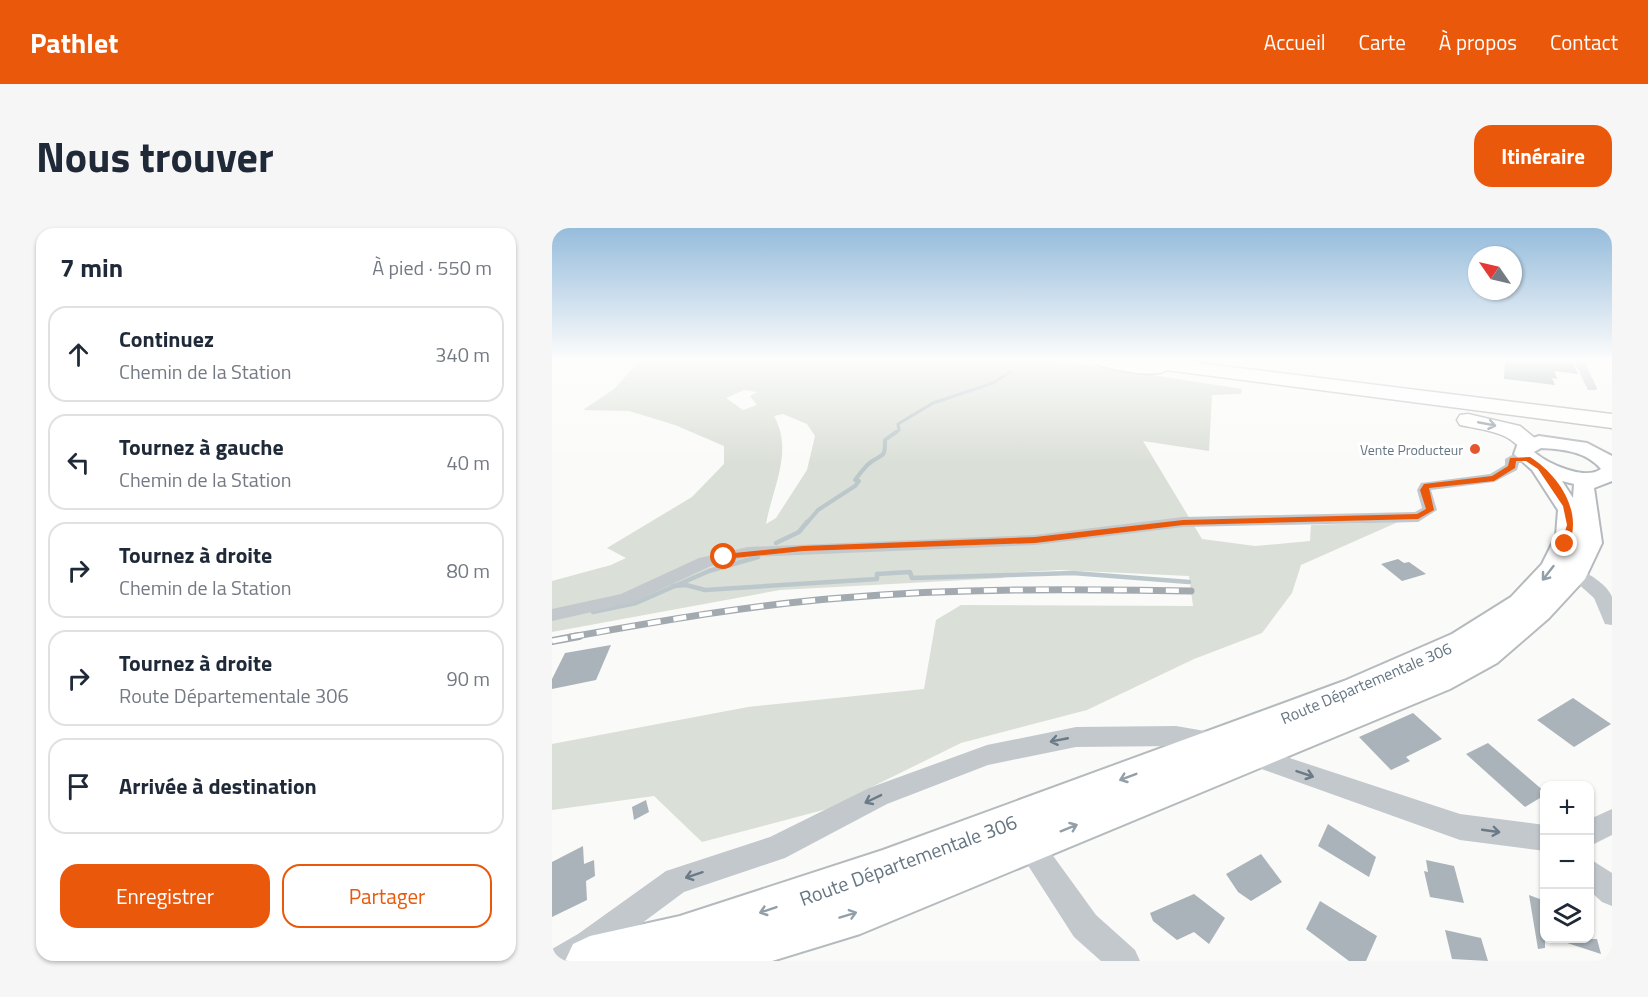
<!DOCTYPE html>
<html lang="fr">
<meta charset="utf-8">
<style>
:root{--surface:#fff;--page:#f6f6f7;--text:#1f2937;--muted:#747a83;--line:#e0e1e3;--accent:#ea580c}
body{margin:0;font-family:"Titillium Web",sans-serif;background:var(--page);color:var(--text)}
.controls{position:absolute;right:18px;bottom:18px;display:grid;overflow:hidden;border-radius:12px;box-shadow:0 2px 4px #0004}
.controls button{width:54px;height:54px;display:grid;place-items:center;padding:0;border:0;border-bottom:2px solid var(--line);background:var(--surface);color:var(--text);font:30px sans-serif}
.compass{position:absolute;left:916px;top:18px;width:54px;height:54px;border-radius:50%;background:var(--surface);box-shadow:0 2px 4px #0004;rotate:304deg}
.stop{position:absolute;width:18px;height:18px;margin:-14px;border:4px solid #ea580c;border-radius:50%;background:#fff}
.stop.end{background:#ea580c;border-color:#fff;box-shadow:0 2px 6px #0008}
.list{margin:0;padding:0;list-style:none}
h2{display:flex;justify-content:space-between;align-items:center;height:78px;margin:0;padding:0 24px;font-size:26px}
h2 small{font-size:20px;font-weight:400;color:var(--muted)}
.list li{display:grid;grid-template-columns:39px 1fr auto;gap:18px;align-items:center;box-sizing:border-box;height:96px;margin:0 12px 12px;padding:0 12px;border:2px solid var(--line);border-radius:18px}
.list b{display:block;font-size:22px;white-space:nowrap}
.list p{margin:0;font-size:20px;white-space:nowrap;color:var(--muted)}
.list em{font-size:20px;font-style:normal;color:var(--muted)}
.actions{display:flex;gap:12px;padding:18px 24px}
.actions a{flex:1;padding:14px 0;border:2px solid var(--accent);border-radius:18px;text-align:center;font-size:21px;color:var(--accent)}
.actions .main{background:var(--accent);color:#fff}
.icon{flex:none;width:33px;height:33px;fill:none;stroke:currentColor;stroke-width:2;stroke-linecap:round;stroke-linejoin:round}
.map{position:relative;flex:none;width:1060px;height:733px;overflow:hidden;border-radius:18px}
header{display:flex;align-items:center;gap:36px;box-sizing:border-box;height:84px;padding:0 30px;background:var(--accent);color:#fff}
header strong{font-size:28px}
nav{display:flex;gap:33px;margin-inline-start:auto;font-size:21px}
.intro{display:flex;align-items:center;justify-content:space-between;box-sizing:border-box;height:144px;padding:0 36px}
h1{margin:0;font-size:42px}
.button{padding:15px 27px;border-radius:18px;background:var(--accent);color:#fff;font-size:21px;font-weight:700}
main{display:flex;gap:36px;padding:0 36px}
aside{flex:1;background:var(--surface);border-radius:18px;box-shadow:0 2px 4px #0004}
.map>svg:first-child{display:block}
.green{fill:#dadfd7;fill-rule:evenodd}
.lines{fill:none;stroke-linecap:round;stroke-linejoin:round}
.stream-far2{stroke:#bbc7cb;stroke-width:3}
.stream-far1{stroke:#bbc7cb;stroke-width:4}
.stream{stroke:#bbc7cb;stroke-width:4.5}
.building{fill:#aab3b9}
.primary-casing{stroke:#b5babe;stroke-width:4}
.motorway-casing{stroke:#b4b9bd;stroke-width:3}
.minor{fill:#c3c8cc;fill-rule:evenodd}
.primary{fill:#fff;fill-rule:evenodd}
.motorway{fill:#fff;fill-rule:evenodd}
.rail-far1-casing{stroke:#a2aab0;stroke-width:7}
.rail-casing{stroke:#a2aab0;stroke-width:8}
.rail-far1{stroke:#fff;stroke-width:4.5;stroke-dasharray:13;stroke-linecap:butt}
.rail{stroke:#fff;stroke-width:5;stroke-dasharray:16;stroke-linecap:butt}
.oneway{stroke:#939fa8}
.oneway2{stroke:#6a7a87}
.route{fill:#ea580c}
.poi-dot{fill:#e4572e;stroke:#fff;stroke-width:2}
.labels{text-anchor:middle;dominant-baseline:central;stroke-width:6;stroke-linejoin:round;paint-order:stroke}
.far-poi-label{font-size:14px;fill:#657683;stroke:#fff;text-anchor:end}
.street-label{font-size:16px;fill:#657683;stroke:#fff}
.near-street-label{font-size:20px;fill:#657683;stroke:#fff}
</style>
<header>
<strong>Pathlet</strong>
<nav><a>Accueil</a><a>Carte</a><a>À propos</a><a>Contact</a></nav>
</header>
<div class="intro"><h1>Nous trouver</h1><a class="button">Itinéraire</a></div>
<main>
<aside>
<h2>7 min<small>À pied · 550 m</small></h2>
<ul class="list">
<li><svg class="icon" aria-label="ahead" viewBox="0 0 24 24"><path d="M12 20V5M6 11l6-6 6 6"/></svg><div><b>Continuez</b><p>Chemin de la Station</p></div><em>340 m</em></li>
<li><svg class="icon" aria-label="left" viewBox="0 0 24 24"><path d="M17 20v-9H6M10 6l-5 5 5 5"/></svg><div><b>Tournez à gauche</b><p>Chemin de la Station</p></div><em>40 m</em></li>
<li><svg class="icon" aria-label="right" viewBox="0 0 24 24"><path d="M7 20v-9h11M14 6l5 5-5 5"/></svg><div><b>Tournez à droite</b><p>Chemin de la Station</p></div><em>80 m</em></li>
<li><svg class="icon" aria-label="right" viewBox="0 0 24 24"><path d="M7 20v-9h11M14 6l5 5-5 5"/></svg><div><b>Tournez à droite</b><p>Route Départementale 306</p></div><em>90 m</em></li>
<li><svg class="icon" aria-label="arrive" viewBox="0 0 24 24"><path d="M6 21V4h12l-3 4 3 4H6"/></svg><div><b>Arrivée à destination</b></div></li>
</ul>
<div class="actions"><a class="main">Enregistrer</a><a>Partager</a></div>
</aside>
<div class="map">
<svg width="1060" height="733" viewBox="0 0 1060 733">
<rect width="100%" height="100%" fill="#fafaf8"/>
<path class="green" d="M87 133H509L690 161 689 166 660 167 657 223 591 213 650 311 703 318 758 313 759 297 846 294 749 337 740 365 710 405 642 431 535 482 409 515 275 581 150 614 102 568 0 582V516L196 479 372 461 384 392 409 377 641 378 637 348 507 342 456 345 451 350 228 362 0 404V353L59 337 74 330 55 320 140 269 172 236V218L123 197 77 183 31 182 62 161ZM192 162 205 164 198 168 205 177 191 182 174 170ZM231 186 255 196 263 208 255 242 224 290 214 296C220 261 242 223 222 188Z"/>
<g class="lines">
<path class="stream-far2" d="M342 206 347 202 346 196 381 175 441 155 458 144"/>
<path class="stream-far1" d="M254 296 266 282 303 258 307 253 303 252C308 246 313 238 319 234 332 225 333 230 333 212L344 204"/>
<g class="stream">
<path d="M224 315 247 304 255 294"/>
<path d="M121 358 134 357 153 362 325 351V346L358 344 360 350 521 345 637 354"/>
<path d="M41 384 84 375 157 343 206 329"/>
</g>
</g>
<g class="building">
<path d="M953 133H1020L1026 146 1002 143 1005 151 1000 150 1003 157 952 151Z"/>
<path d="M846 331 852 335 857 334 874 346 850 353 829 336Z"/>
<path d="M59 417 44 452 0 461V451L13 425Z"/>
<path d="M1021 470 1059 496 1022 519 985 492Z"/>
<path d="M861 485 890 511 854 529 858 533 839 542 807 509Z"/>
<path d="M936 515 993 564V567L973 579 914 526Z"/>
<path d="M94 572 97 584 82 592 80 579Z"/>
<path d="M776 596 824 629 817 649 766 618Z"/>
<path d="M31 618 32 636 42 632 43 648 34 653 35 672 0 689V634Z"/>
<path d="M709 626 730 654 699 673 686 664 674 646Z"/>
<path d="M874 632 902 638 912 675 878 669 872 643 876 644Z"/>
<path d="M642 666 673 690 657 716 642 704 625 712 601 693 598 685Z"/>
<path d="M977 667 993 673V720L986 721Z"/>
<path d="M768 673 825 708 814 733H797L754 701Z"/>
<path d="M893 702 929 710 936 733 900 731Z"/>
<path d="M1010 711H1045L1049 726 1009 713Z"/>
</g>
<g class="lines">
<defs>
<path id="primary" d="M987 208 1035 215 1060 228V253L1042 260 1050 315 1033 351 997 390 945 435 898 461 308 706 220 733H13L21 716 38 708 128 688 331 622 792 453 900 406 959 369 990 336 1004 308 1006 282 980 242 962 226 966 215ZM989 220C1010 221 1034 223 1049 241 1033 253 996 236 982 224ZM1010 253 1022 256 1021 270Z"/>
<g id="motorway">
<path d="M540 133H630L1060 186V200L614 142C608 151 547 141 540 133Z"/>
<path d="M916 186 968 198 990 216 986 221C969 225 965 214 952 208 939 202 922 200 908 197L905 192 908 187Z"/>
</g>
</defs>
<use href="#primary" class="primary-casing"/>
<use href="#motorway" class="motorway-casing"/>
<g class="minor">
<path d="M1022 133H1032L1045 160 1044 162H1036Z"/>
<path d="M960 227H976L983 231 976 235H967L965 242 942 254 879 262 885 282 866 294 631 299 483 317 196 329 159 338 80 375 0 393V381L69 366 147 330 196 319 483 307 631 289 863 284 870 280 865 262 869 255 938 246 953 237V231Z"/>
<path d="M1023 340C1033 342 1057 358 1060 369 1060 377 1060 389 1060 397L1053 396 1042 370 1014 345Z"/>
<path d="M624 498 670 506 674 513 670 520 662 523 624 518 524 519 436 537 335 576 233 630 132 664 39 733H0V721L26 706 114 643 218 609 317 560 435 517 524 499Z"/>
<path d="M698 517 908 586 993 597V623L908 612 690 534 686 527 690 520Z"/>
<path d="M1060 581V607L1038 618V591Z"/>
<path d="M477 603 486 607 544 687 583 722 588 733H549L522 709 468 625 464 616 468 607Z"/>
<path d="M1038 631 1060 645V678L1050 674 1038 663Z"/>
</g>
<use href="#primary" class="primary"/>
<use href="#motorway" class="motorway"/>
<defs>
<path id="rail-far1" d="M19 409C108 393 198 377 289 370 405 360 522 361 639 363"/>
<path id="rail" d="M0 413 27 408"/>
</defs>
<use href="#rail-far1" class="rail-far1-casing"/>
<use href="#rail" class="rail-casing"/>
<use href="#rail-far1" class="rail-far1"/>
<use href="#rail" class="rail"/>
</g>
<defs><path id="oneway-shaft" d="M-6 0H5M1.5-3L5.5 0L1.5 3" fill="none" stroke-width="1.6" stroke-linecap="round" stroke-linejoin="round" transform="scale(1.5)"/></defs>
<g class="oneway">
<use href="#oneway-shaft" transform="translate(935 196) rotate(11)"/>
<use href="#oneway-shaft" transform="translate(996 345) rotate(128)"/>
<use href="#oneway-shaft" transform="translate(576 549) rotate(159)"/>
<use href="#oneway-shaft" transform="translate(517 600) rotate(-22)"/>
<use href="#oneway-shaft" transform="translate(216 682) rotate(161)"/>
<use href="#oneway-shaft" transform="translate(296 687) rotate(-17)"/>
</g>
<g class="oneway2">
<use href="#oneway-shaft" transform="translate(507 512) rotate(169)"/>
<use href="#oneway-shaft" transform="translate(753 546) rotate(19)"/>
<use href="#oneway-shaft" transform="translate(321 571) rotate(154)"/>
<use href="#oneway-shaft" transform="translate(939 603) rotate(8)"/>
<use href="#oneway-shaft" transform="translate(142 647) rotate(162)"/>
</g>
<linearGradient id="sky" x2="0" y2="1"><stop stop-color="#96bcdc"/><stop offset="0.56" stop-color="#fdfdfc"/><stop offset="1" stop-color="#fdfdfc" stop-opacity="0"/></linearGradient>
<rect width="1060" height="236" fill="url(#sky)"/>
<path class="route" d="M978 229C1007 247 1032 285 1016 318L1009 316 1015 297 1011 278 986 241 974 233H964L963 240 942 253 877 260 882 282 866 291 631 297 483 315 251 323 172 331 168 329 172 326 251 318 483 309 631 292 865 286 874 281 868 262 872 256 940 248 956 238 958 230Z"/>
<circle class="poi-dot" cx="923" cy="221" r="6"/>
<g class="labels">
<g class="far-poi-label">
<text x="911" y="221">Vente Producteur</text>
</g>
<g class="street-label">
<text transform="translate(814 455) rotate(-23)">Route Départementale 306</text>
</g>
<g class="near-street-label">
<text transform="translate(356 632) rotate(-20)">Route Départementale 306</text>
</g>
</g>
</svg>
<div class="controls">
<button>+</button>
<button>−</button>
<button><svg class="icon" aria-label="layers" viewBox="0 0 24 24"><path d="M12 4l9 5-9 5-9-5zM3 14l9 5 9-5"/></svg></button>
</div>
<svg class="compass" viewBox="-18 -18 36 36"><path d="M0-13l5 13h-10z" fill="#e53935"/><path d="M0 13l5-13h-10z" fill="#747a83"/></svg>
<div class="stop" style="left:172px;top:329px"></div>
<div class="stop end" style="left:1013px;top:316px"></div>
</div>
</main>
